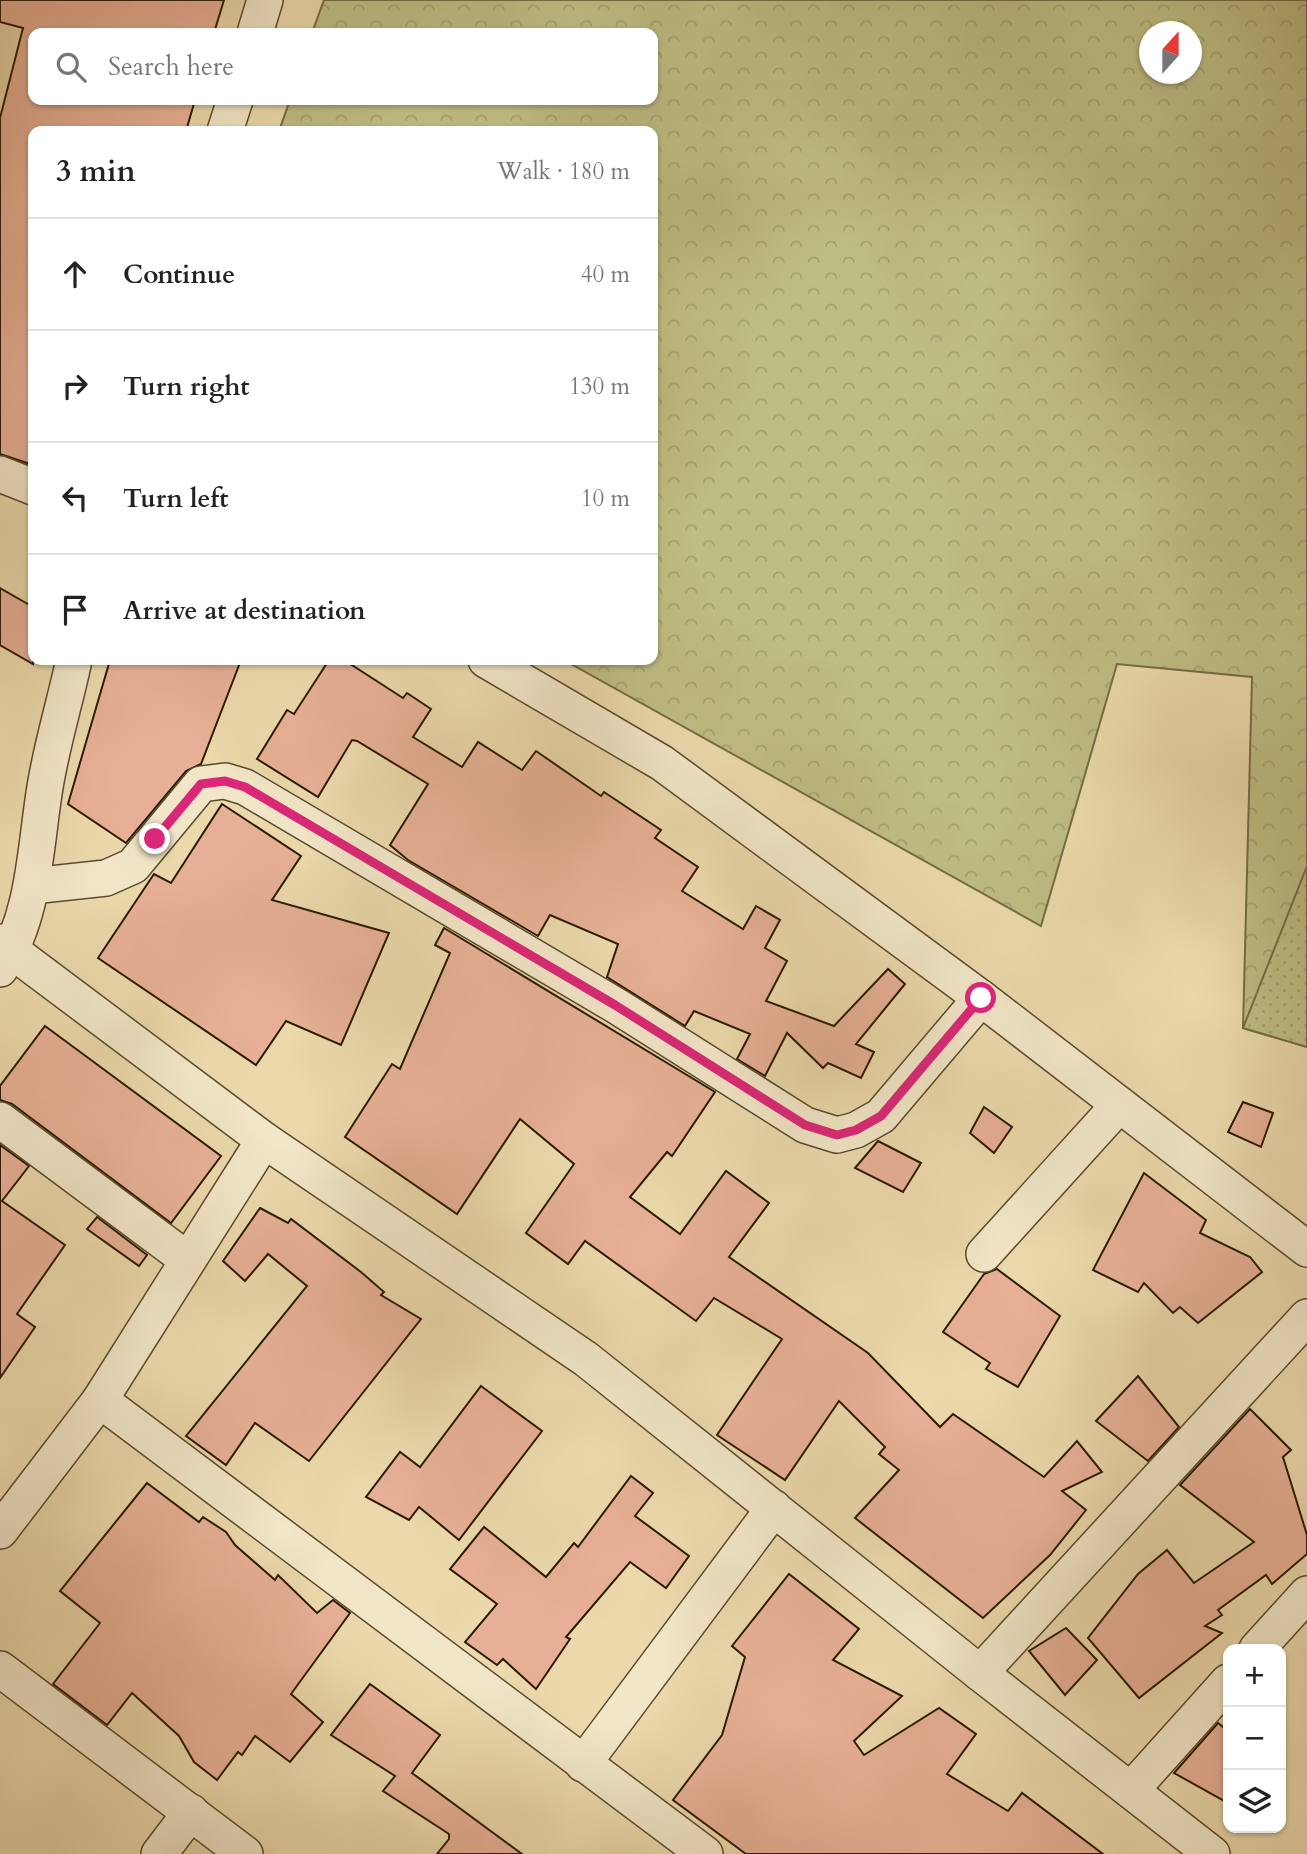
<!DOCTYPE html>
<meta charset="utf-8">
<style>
:root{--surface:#fff;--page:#f6f6f6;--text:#222;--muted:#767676;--line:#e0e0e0}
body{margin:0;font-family:Cardo,serif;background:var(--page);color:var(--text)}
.controls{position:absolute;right:21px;bottom:21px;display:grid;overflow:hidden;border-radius:14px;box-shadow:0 2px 5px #0004}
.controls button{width:63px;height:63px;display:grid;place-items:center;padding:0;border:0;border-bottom:2px solid var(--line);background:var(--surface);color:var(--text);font:35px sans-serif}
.compass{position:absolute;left:1139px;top:21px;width:63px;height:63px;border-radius:50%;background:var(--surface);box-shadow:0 2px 5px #0004;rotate:21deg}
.stop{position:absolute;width:21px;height:21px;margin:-16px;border:5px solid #db2777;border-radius:50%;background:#fff}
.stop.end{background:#db2777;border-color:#fff;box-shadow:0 2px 7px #0008}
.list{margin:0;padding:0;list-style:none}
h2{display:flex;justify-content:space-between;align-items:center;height:91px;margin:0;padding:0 28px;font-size:30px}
h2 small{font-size:23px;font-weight:400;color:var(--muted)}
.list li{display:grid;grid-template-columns:46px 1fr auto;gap:21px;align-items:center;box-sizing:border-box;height:112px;padding:0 28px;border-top:2px solid var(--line)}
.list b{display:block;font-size:26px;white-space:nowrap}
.list em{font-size:23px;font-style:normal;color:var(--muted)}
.icon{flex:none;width:38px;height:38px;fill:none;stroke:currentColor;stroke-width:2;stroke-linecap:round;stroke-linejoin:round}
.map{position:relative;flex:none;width:1307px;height:1854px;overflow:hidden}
.search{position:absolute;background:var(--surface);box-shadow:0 2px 5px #0004;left:28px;top:28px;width:630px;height:77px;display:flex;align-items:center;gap:18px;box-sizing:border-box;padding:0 24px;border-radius:14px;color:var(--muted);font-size:26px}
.panel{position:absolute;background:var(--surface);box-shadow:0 2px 5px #0004;left:28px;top:126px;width:630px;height:539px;border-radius:14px}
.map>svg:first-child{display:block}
.forest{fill:url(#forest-crowns);stroke:#746c43;stroke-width:2;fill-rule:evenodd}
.garden{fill:url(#garden-dots);stroke:#746c43;stroke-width:2}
.building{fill:#e7b096;stroke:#2b1a02;stroke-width:2}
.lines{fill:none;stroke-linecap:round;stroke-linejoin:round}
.minor-casing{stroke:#5b4a2c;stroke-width:38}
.minor{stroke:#f2e6c8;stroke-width:35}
.route{stroke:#db2777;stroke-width:9}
</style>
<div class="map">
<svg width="1307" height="1854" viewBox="0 0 1307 1854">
<defs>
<pattern id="forest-crowns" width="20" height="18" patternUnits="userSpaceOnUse" patternTransform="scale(1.75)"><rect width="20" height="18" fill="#bebd84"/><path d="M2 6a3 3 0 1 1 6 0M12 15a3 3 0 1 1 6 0" fill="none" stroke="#a3a270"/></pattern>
<pattern id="garden-dots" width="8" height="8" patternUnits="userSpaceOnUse" patternTransform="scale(1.75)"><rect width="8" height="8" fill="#bebd84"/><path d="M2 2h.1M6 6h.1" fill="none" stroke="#a3a270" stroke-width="1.8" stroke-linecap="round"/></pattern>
</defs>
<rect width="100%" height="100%" fill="#ebd9ab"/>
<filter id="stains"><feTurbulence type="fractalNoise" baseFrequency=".00286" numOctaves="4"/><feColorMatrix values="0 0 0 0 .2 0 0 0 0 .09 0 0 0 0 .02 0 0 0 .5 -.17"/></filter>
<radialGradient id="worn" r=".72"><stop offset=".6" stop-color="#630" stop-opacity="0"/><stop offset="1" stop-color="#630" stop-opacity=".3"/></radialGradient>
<path class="forest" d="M324 0H1307V1047L1243 1028 1252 677 1117 664 1041 926 564 660H653V131H279L290 100H653V33H312ZM1150 32H1192V74H1150Z"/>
<path class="garden" d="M1307 866V1047L1243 1028Z"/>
<g class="building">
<path d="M0 0H224L214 33H33V100H195L186 131H33V465L0 454V118L23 28 0 22Z"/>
<path d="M0 588 33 607V664L0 645Z"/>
<path d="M110 660H241L201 764 186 771 126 843 68 804Z"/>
<path d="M329 660H344L403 698 407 693 431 709 413 737 462 767 478 742 522 770 536 751 601 796 604 792 661 830 655 838 698 867 682 891 743 929 756 906 780 920 765 948 787 961 766 1001 834 1026 888 969 905 984 856 1044 874 1052 861 1078 828 1063 823 1068 787 1033 765 1076 737 1059 750 1034 694 1011 685 1026 607 977 618 944 550 915 538 936 408 860 390 845 428 784 357 741 352 740 318 797 257 759 287 710 294 714Z"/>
<path d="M222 804 301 856 272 900 389 933 341 1045 286 1021 256 1065 98 958 154 874 171 883Z"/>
<path d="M444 928 715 1092 672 1156 667 1152 630 1197 680 1234 726 1171 769 1203 729 1257 868 1353 940 1427 953 1414 1044 1477 1077 1441 1102 1472 1062 1491 1086 1510 1050 1555 983 1618 855 1518 899 1470 879 1454 885 1447 839 1401 785 1480 717 1435 782 1339 714 1298 696 1321 585 1241 568 1264 526 1233 574 1164 520 1119 457 1214 345 1137 392 1064 400 1069 450 953 435 945Z"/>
<path d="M45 1026 221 1156 171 1223 12 1104 0 1100V1086Z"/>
<path d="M1243 1102 1273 1113 1261 1147 1228 1132Z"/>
<path d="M984 1107 1012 1127 994 1153 970 1133Z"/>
<path d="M878 1141 921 1163 903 1192 855 1168Z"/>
<path d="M0 1145 29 1166 2 1201 65 1245 17 1314 35 1327 0 1378Z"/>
<path d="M1144 1173 1206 1220 1200 1233 1250 1257 1262 1272 1198 1323 1180 1307 1173 1313 1144 1283 1138 1292 1093 1270Z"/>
<path d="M260 1208 288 1223 291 1219 361 1272 384 1292 381 1295 421 1319 309 1461 255 1423 226 1465 186 1436 307 1286 268 1254 245 1281 223 1261Z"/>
<path d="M97 1217 147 1255 139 1266 87 1229Z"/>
<path d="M997 1269 1060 1316 1018 1387 986 1369 990 1363 943 1332 984 1274Z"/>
<path d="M1138 1376 1179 1427 1148 1461 1096 1421Z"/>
<path d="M481 1386 542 1431 459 1540 419 1507 409 1520 366 1497 400 1452 420 1467Z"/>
<path d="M1250 1409 1291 1450 1283 1457 1307 1535V1554L1272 1584 1266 1575 1218 1610 1222 1615 1205 1626 1222 1633 1139 1698 1088 1638 1138 1574 1167 1550 1194 1583 1254 1542 1180 1485Z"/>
<path d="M631 1476 653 1493 635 1516 689 1556 666 1588 630 1562 566 1637 570 1639 536 1689 503 1659 497 1665 465 1642 497 1604 450 1569 484 1527 546 1577 574 1543 578 1547Z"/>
<path d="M147 1483 199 1522 203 1517 226 1532 235 1545 275 1580 278 1575 317 1613 333 1600 350 1613 291 1694 323 1722 290 1762 255 1736 242 1755 238 1752 217 1780 194 1762 179 1736 132 1693 107 1725 53 1684 100 1623 60 1591Z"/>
<path d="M789 1574 859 1629 833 1660 902 1696 854 1741 864 1755 939 1708 976 1734 947 1774 1008 1811 1022 1793 1103 1854H746L673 1800 722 1735 745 1657 732 1646Z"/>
<path d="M1066 1628 1097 1660 1065 1695 1029 1651Z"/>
<path d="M370 1684 440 1735 412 1773 522 1854H437L449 1839V1834L383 1791 395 1776 331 1735Z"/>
<path d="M1218 1723 1228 1731V1803L1174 1773Z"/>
</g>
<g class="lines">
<defs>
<g id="minor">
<path d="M255 33 265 0"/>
<path d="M225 131 235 100"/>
<path d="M0 474 33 487"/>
<path d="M486 660 662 763 981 998 1307 1249"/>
<path d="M32 886 106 878 133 866 201 784 225 781 245 787 615 1005 805 1125 837 1135 856 1130 881 1116 981 998"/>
<path d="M0 942 264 1140 586 1359 980 1673 1212 1854"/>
<path d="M0 969C35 915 35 848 45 787 52 744 65 702 74 660"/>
<path d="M0 1120 188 1260"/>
<path d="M984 1254 1119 1105"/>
<path d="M100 1400 705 1854"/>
<path d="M0 1531 100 1400 264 1140"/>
<path d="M1257 1649 1307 1594"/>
<path d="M0 1669 245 1854"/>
<path d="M980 1673 1307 1317"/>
<path d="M583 1764 774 1508"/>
<path d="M1132 1789 1228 1682"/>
<path d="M159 1854 191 1812"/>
</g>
</defs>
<use href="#minor" class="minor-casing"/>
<use href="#minor" class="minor"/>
</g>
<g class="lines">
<path class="route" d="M155 839 201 784 225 781 245 787 615 1005 805 1125 837 1135 856 1130 881 1116 981 998"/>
</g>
<rect width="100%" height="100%" filter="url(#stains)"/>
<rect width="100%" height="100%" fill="url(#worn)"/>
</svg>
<div class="controls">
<button>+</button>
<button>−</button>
<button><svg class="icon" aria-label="layers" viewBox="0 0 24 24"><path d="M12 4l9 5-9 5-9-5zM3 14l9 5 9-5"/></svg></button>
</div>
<svg class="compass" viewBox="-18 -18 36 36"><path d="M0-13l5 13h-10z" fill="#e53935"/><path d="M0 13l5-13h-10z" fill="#767676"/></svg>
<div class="stop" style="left:981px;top:998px"></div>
<div class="stop end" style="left:155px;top:839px"></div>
<div class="search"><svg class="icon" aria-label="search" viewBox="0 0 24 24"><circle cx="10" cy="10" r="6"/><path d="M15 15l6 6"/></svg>Search here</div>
<section class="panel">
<h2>3 min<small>Walk · 180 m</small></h2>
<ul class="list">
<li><svg class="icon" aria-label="ahead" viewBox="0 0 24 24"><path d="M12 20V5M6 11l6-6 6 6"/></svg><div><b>Continue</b></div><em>40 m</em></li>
<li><svg class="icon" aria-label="right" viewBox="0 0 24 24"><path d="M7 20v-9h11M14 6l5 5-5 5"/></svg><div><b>Turn right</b></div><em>130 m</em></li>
<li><svg class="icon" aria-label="left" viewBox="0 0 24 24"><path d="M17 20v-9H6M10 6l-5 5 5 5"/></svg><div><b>Turn left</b></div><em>10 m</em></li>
<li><svg class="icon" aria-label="arrive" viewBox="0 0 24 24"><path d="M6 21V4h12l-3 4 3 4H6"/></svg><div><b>Arrive at destination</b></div></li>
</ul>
</section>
</div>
